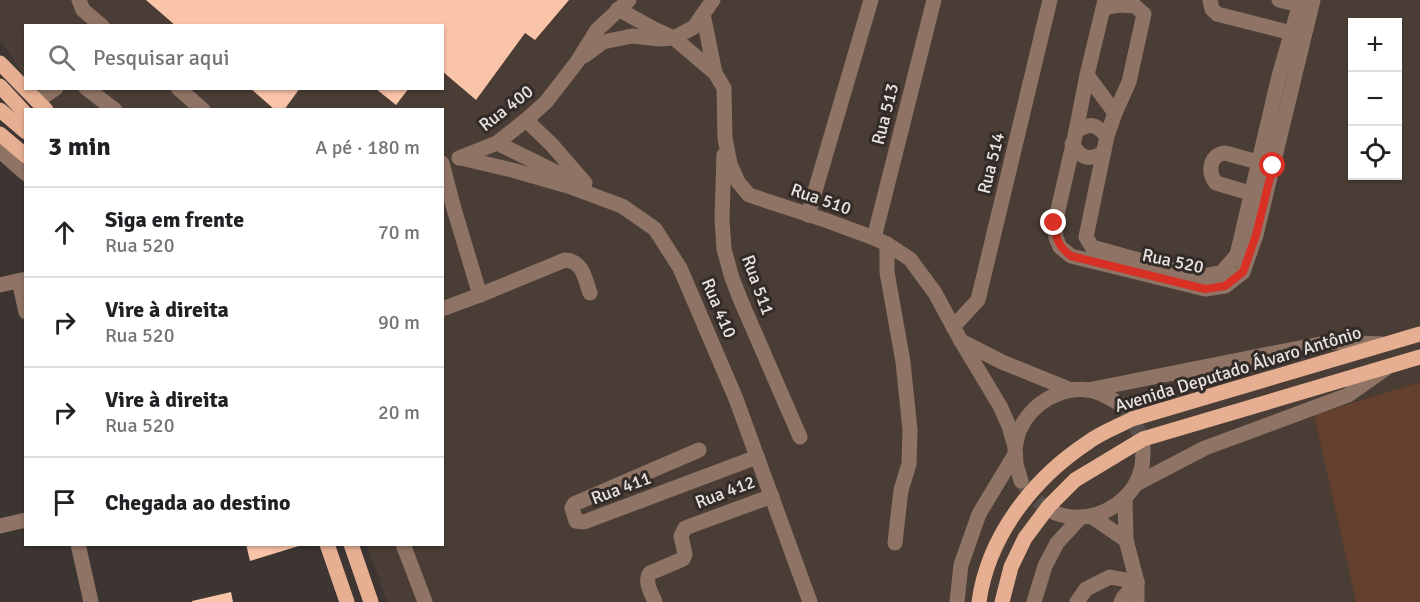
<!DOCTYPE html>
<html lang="pt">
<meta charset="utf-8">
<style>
:root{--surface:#fff;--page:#f6f6f6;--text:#202124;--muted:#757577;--line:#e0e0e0}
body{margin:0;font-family:Signika,sans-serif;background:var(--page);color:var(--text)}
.controls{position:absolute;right:18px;top:18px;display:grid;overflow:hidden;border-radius:0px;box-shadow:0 2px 4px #0004}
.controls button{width:54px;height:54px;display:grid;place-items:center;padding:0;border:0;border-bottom:2px solid var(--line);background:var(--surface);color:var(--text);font:30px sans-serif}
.stop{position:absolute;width:18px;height:18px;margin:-14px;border:4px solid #d93025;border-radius:50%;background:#fff}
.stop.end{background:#d93025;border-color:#fff;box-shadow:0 2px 6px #0008}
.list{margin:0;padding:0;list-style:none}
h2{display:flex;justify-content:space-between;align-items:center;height:78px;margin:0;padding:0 24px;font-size:26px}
h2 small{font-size:20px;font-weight:400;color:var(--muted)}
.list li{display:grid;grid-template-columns:39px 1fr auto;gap:18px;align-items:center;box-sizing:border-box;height:90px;padding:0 24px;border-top:2px solid var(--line)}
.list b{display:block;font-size:22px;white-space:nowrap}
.list p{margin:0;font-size:20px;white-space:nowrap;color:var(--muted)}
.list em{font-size:20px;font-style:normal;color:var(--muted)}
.icon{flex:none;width:33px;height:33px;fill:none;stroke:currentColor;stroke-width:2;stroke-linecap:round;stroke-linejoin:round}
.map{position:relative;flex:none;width:1420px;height:602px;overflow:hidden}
.search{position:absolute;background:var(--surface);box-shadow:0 2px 4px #0004;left:24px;top:24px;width:420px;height:66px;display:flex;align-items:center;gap:15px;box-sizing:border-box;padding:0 21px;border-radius:0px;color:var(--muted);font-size:22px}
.panel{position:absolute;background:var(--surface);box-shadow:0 2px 4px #0004;left:24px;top:108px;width:420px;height:438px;border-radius:0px}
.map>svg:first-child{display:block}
.built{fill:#4a3d35;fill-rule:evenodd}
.green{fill:#64412e}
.building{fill:#f9c4a8}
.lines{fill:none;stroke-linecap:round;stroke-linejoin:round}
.minor-tunnel{stroke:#564f4b;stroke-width:15;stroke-dasharray:15 8;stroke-linecap:butt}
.minor{stroke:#8f7465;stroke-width:15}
.major{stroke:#e6af92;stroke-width:15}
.route{stroke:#d93025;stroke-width:8}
.labels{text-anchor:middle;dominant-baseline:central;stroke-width:6;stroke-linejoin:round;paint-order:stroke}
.street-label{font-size:18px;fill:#e8e3e1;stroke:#322b27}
</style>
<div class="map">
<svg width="1420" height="602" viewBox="0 0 1420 602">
<rect width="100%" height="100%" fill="#3c3531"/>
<path class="built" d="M0 0H1420V382L1314 415 1356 602H387L367 545 442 544V110L54 109 34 89 442 88V26H26L25 77 0 40ZM1352 22H1398V176H1352Z"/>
<path class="green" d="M1420 382V602H1356L1314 415Z"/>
<g class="building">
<path d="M146 0H569L535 40 525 33 476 100 442 71V26H176Z"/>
<path d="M250 88H300L284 110H275Z"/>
<path d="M375 88H409L396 105Z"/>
<path d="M246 544H301L302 545 250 561Z"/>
<path d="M231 592 233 602H192V601Z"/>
</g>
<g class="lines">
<g class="minor-tunnel">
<path d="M1120 404C1133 418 1139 428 1143 447"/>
<path d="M1023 483C1031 497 1041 505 1055 513"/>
</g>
<g class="minor">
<path d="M79 0 83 10 102 26"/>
<path d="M1105 0 1087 75 1075 136 1055 223 1056 238 1060 247 1071 256 1205 289 1225 286 1243 272 1256 235 1313 0"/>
<path d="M1210 0 1212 9 1217 14 1300 35"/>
<path d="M1279 0 1308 7"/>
<path d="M1104 8 1120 5 1135 6 1144 14 1129 82 1115 113 1107 136 1086 237 1092 247 1182 272 1204 276 1222 272 1237 255 1279 76 1301 0"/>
<path d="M618 9 654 29 674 38 715 73 724 88 725 138 730 164 738 182 749 195 825 220 874 238 887 244 910 259 935 293 961 341 1000 406 1009 426 1015 447 1016 464 1021 481"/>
<path d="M703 14 715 73"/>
<path d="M584 56 603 42 632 36 660 39 674 38 694 27 713 0"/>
<path d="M1087 75 1115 113"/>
<path d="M86 88 115 110"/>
<path d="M178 88 203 110"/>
<path d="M37 101 56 88"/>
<path d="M526 120 552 145 585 183"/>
<path d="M1076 131C1091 122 1095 124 1107 136"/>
<path d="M497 143 572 180"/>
<path d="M1072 144C1081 159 1090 161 1104 152"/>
<path d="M0 151 26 174"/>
<path d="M724 155 722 219 724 249 732 278 741 301 800 437"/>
<path d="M459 158 497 143 526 120 546 102 577 62 597 30 629 0"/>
<path d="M461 158 512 170 568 186 622 206 655 229 680 268 736 399 810 602"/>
<path d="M442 163 454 209 480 295 565 260C583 261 585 279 590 293"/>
<path d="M1260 196 1216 183C1207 172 1210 154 1225 153L1269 165"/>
<path d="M808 215 871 0"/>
<path d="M874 238 934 0"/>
<path d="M887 244V272L903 362 910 430 909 464 901 490 895 543"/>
<path d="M19 281 26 312"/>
<path d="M0 285 26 279"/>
<path d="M442 309 480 295"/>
<path d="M953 327 978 300 1050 0"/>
<path d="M961 341 1002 362 1071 390"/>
<path d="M1088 390 1330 342 1382 344"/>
<path d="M1015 447C1017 441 1017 435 1020 429 1032 403 1061 386 1089 390 1101 392 1110 398 1120 404"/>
<path d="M699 450 574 504 572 508 576 521 584 522 757 457"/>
<path d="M1136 484 1205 448 1348 395 1385 369"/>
<path d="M1125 499 1126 540 1137 582V602"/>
<path d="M1055 513C1061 515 1068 517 1074 517 1105 519 1136 497 1142 466 1143 460 1143 453 1143 447"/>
<path d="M1091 516 1126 540"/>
<path d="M0 526 26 520"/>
<path d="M78 544 91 602"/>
<path d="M403 544 425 602"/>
<path d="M655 602C651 592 644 582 650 573L683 559 685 554 681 536 685 528 772 496"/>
<path d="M957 602 961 565 979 514 1015 454"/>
<path d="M1034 602 1045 566 1057 543 1081 517"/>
<path d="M1077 602 1086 589 1110 577 1137 582"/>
<path d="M1121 602 1123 598 1137 582"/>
</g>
<g class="major">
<path d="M0 63 46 110"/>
<path d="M0 86 26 114"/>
<path d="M0 110 26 132"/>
<path d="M0 134 26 156"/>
<path d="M327 544 347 602"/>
<path d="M351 544 371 602"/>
<path d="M979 602C988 536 1033 479 1087 443 1100 433 1117 427 1132 419L1420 334"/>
<path d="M1002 602 1011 567 1025 538 1049 506 1075 480 1143 439 1420 357"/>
</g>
</g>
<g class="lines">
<path class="route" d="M1054 223C1057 240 1057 245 1071 256L1205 289 1225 286 1243 272 1256 235 1273 166"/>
</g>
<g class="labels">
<g class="street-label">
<text transform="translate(506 108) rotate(-38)">Rua 400</text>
<text transform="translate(885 114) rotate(-76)">Rua 513</text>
<text transform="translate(991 163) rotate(-76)">Rua 514</text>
<text transform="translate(821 199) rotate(19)">Rua 510</text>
<text transform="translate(1173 261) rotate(12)">Rua 520</text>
<text transform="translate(758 285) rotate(70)">Rua 511</text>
<text transform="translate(719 308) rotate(67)">Rua 410</text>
<text transform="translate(1238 369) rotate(-17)">Avenida Deputado Álvaro Antônio</text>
<text transform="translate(621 488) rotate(-21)">Rua 411</text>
<text transform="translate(725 492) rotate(-21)">Rua 412</text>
</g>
</g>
</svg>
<div class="controls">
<button>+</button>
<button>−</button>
<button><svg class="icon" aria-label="locate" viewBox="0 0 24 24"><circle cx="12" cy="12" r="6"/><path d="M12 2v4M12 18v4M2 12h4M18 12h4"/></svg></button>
</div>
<div class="stop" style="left:1273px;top:166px"></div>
<div class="stop end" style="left:1054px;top:223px"></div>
<div class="search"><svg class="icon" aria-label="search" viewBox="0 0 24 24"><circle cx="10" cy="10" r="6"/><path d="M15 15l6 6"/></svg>Pesquisar aqui</div>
<section class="panel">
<h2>3 min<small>A pé · 180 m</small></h2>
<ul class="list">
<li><svg class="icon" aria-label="ahead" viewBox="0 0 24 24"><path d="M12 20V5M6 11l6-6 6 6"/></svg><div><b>Siga em frente</b><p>Rua 520</p></div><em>70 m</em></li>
<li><svg class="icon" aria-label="right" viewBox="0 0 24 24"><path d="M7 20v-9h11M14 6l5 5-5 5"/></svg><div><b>Vire à direita</b><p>Rua 520</p></div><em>90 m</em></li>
<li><svg class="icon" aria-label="right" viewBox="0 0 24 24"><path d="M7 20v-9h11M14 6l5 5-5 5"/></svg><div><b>Vire à direita</b><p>Rua 520</p></div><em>20 m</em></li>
<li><svg class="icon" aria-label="arrive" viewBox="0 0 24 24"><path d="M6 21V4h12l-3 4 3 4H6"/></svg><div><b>Chegada ao destino</b></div></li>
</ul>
</section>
</div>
